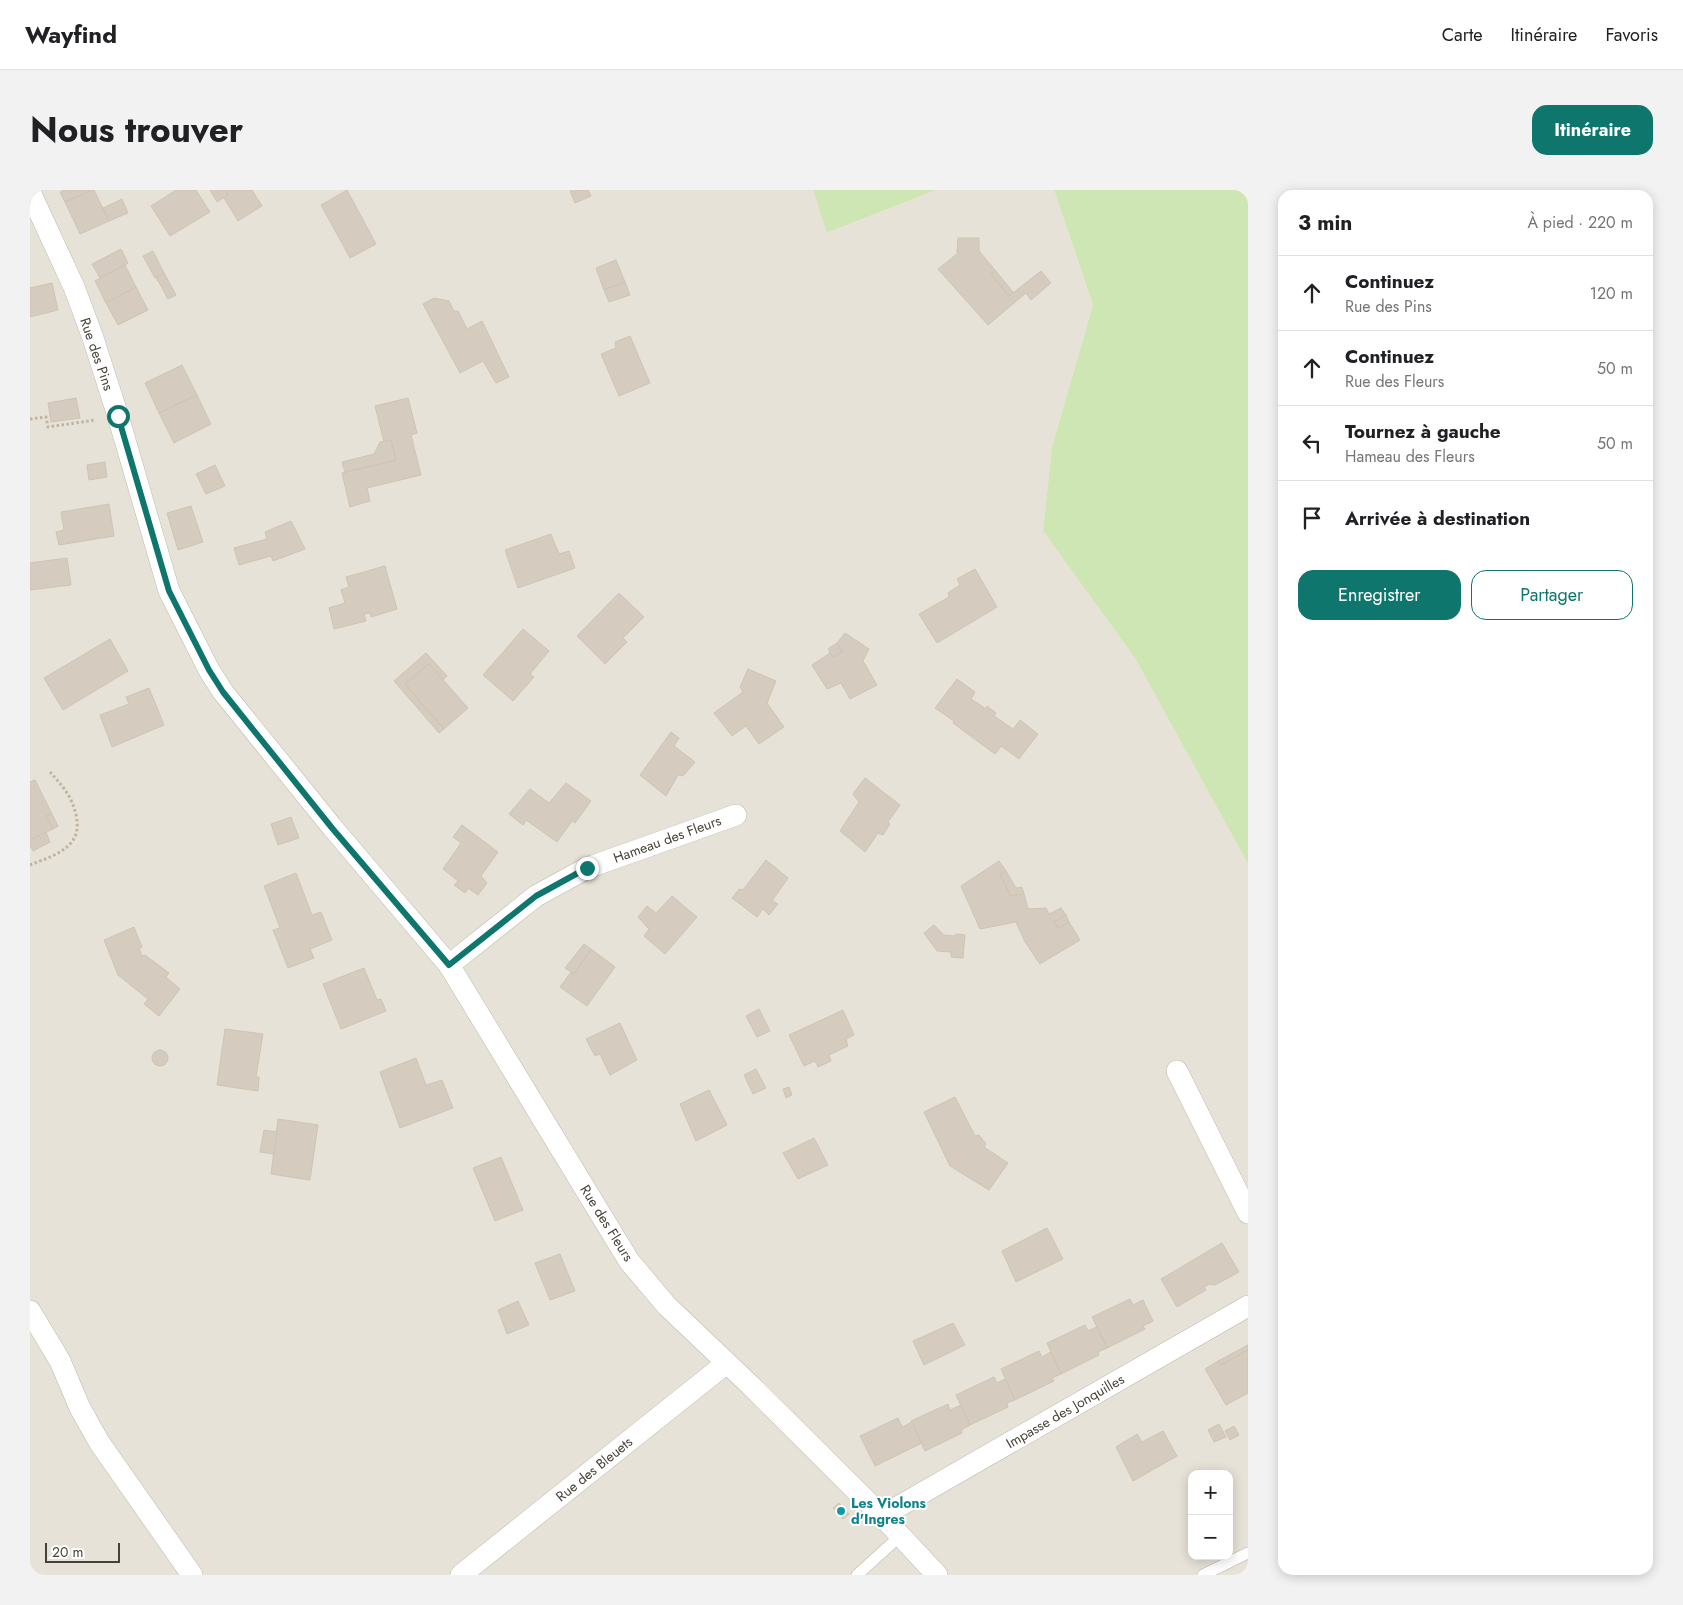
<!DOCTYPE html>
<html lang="fr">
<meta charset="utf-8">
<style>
:root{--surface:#fff;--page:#f2f2f2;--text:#202124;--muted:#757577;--line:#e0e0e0;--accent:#0f766e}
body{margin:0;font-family:Jost,sans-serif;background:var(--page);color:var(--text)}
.controls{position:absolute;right:15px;bottom:15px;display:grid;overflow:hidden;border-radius:10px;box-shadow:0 2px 12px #0003}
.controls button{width:45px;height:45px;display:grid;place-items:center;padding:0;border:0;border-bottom:1px solid var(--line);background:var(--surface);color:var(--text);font:25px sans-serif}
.scale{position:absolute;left:15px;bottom:12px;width:75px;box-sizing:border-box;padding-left:5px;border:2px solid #474137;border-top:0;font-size:14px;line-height:18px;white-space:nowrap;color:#474137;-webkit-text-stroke:4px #fff;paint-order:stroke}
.stop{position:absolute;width:15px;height:15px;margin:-11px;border:4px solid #0f766e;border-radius:50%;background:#fff}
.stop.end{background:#0f766e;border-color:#fff;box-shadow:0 1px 5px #0008}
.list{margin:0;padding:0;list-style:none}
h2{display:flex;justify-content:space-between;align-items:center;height:65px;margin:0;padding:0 20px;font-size:21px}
h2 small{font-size:16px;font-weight:400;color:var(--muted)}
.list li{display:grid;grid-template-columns:32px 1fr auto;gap:15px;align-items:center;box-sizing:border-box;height:75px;padding:0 20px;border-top:1px solid var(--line)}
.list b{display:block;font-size:19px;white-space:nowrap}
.list p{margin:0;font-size:16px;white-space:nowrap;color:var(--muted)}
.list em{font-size:16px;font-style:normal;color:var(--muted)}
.actions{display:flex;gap:10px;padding:15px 20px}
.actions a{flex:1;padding:11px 0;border:1px solid var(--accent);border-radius:15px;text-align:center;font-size:18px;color:var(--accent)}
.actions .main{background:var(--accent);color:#fff}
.icon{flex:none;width:28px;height:28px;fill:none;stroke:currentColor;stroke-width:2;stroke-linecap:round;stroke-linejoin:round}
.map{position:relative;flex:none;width:1218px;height:1385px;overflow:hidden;border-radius:15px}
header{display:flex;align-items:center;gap:30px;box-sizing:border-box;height:70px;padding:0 25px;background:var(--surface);border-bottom:1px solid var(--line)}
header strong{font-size:24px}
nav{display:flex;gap:28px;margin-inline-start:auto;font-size:18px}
.intro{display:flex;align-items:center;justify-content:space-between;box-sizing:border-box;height:120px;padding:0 30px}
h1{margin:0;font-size:35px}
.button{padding:12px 22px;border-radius:15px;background:var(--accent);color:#fff;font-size:18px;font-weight:700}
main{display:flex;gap:30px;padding:0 30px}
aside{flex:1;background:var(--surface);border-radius:15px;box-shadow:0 2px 12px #0003}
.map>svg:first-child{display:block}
.residential{fill:#e7e2d7;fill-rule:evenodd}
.green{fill:#cee6b3}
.building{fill:#d5ccbf;stroke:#cfc4b2}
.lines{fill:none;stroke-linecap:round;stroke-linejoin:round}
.service-casing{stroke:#bfb8ac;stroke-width:12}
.minor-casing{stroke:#bfb8ac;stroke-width:22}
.path{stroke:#c0b49d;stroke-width:3;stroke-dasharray:2.5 2.5;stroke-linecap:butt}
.service{stroke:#fff;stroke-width:11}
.minor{stroke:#fff;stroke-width:21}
.route{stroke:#0f766e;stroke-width:6}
.culture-dot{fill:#0f9aa8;stroke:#fff;stroke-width:2}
.labels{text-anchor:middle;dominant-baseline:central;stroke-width:4;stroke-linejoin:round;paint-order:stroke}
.street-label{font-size:14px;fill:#474137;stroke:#fff}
.culture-label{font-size:14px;font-weight:bold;fill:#0d838f;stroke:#fff;text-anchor:start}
</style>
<header>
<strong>Wayfind</strong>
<nav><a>Carte</a><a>Itinéraire</a><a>Favoris</a></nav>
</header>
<div class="intro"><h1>Nous trouver</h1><a class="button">Itinéraire</a></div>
<main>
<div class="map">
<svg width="1218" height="1385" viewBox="0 0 1218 1385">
<rect width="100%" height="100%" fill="#f4f0e9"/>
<path class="residential" d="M0 0H783L798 43 906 0H1024L1063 115 1022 257 1013 341 1105 468 1218 674V1385H0ZM1162 1284H1199V1366H1162Z"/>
<g class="green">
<path d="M783 0H906L797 43Z"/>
<path d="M1024 0H1218V674L1105 468 1013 341 1022 257 1063 115Z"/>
</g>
<g class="building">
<path d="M34 0H62L35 12 30 2Z"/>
<path d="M62 0H64L79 31 50 44 35 12Z"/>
<path d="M146 0H166L180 22 140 46 121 16Z"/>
<path d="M180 0H195L198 5 187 12Z"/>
<path d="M195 0H222L232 16 208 31 194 8 198 5Z"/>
<path d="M317 0 346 54 320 68 291 15Z"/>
<path d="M558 0 561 6 545 13 540 1Z"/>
<path d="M92 9 98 23 79 31 73 18Z"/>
<path d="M928 48H949V61L965 80 961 84 979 106 1011 81 1021 93 1001 110 996 103 958 135 908 79 927 64Z"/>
<path d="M91 59 98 73 70 88 62 74Z"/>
<path d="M123 61 134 83 125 88 113 66Z"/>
<path d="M586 70 595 92 574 100 566 78Z"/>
<path d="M95 75 106 97 76 113 65 91Z"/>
<path d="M965 80 983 102 979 106 961 84Z"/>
<path d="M134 83 146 105 138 109 126 87Z"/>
<path d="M595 92 600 105 579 112 574 100Z"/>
<path d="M22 93 28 120 0 127V98Z"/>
<path d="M106 97 118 120 88 135 76 113Z"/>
<path d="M404 108 419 111 424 121H428L437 139 452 131 479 187 466 193 453 171 430 183 393 114Z"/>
<path d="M600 146 620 193 589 206 571 164 586 158 585 152Z"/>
<path d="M152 175 167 205 129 223 115 193Z"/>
<path d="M167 205 181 234 144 253 129 223Z"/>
<path d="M46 208 50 228 21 232 18 213Z"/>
<path d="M378 208 387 243 381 245 391 285 337 298 340 311 320 317 312 283 366 270 361 250 354 252 345 216Z"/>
<path d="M361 250 366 270 315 282 312 272 344 264 350 252Z"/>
<path d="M75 272 77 287 59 290 57 275Z"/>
<path d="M185 275 195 296 176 304 166 284Z"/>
<path d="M79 314 84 346 29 355 26 342 34 340 31 322Z"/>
<path d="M161 316 173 352 148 360 137 323Z"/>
<path d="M261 331 275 359 243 371 241 366 209 375 204 358 237 349 235 342Z"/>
<path d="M521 344 529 364 539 361 545 378 488 398 475 360Z"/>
<path d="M37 368 41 395 0 400V373Z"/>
<path d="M355 376 367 419 341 427 340 423 334 424 336 431 304 439 299 418 315 413 311 400 319 397 316 387Z"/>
<path d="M945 379 967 417 907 453 889 424 919 407 918 403 930 395 927 389Z"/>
<path d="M589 403 614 427 593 448 597 452 575 474 547 446Z"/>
<path d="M493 439 519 461 500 484 504 487 483 511 453 485Z"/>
<path d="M815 443 839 459 833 471 847 495 820 509 811 493 797 499 782 475 800 463 803 467 812 462 807 453Z"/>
<path d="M80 449 98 481 33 520 14 488Z"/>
<path d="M807 453 812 462 803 467 798 459Z"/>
<path d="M396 463 417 486 413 490 399 474 375 494 414 539 409 543 364 491Z"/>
<path d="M399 474 438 518 414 539 375 494Z"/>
<path d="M718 479 746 491 737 513 754 537 729 554 716 536 702 546 684 523 713 502 710 497Z"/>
<path d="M927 489 945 502 941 509 956 519 957 516 966 523 964 526 983 539 990 530 1008 544 989 569 971 556 965 564 923 533 924 531 905 518Z"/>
<path d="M119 498 134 535 82 557 70 525 99 514 96 507Z"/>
<path d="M641 542 649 548 644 556 665 572 653 586 648 585 636 606 610 585Z"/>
<path d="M835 588 870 615 858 632 860 634 853 645 848 643 835 662 810 641 829 612 823 604Z"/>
<path d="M5 590 22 624 16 626 23 639 0 650V592Z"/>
<path d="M536 593 561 611 545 633 542 631 527 652 496 630 493 635 479 624 500 599 519 613Z"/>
<path d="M22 624 28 636 23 639 16 626Z"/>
<path d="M261 627 269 648 248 655 241 634Z"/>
<path d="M432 635 468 662 451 686 457 693 448 705 438 698 435 703 424 695 428 691 413 679 431 653 423 647Z"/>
<path d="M16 642 20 652 3 661 0 655V650Z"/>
<path d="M736 670 758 688 742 711 748 714 739 725 733 719 727 727 702 708 709 699 713 700Z"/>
<path d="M969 671 976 681 970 684 981 706 994 704 998 719 1016 718 1019 724 1031 718 1036 725 1024 732 1028 738 1039 732 1050 750 1010 774 995 752 986 732 950 739 931 696Z"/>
<path d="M976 681 986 698 992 697 994 704 981 706 970 684Z"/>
<path d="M266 683 282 725 291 722 302 750 280 759 284 768 258 778 243 740 250 738 234 696Z"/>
<path d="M642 706 667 727 635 764 614 746 619 739 608 727 617 716 626 723Z"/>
<path d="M1036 725 1039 732 1028 738 1024 732Z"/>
<path d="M904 735 914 745 924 746 926 744 935 745 933 768 921 767V762L907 761 894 743Z"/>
<path d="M104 737 112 757 109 759 112 766 115 765 139 783 136 787 150 799 129 826 114 814 118 809 88 785 74 750Z"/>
<path d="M554 754 561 759 544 784 535 778Z"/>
<path d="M561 759 585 777 557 816 530 797 541 782 544 784Z"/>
<path d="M334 778 347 810 351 809 356 821 311 839 293 794Z"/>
<path d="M729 819 740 841 727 847 716 826Z"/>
<path d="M813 820 824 845 816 849 818 856 799 865 801 871 788 877 785 871 774 876 759 845Z"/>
<path d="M590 833 607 870 580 885 570 864 565 866 556 849Z"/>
<path d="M195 839 233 844 226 887H229L228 901 187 895Z"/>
<circle cx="130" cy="868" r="8"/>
<path d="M386 868 396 895 412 890 423 918 370 938 350 882Z"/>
<path d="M726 879 736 898 723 904 714 885Z"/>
<path d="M759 897 762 905 756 908 753 899Z"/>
<path d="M679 900 697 935 666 951 650 914Z"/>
<path d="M925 907 945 946 949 945 956 954 954 957 978 973 959 1000 920 976 894 922Z"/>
<path d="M248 929 288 935 280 990 241 984Z"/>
<path d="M234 940 247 942 244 964 230 962Z"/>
<path d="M784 948 798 975 768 989 753 963Z"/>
<path d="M471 967 493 1020 465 1031 443 978Z"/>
<path d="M1017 1038 1033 1069 986 1092 972 1061Z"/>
<path d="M1192 1053 1209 1082 1185 1095 1180 1094 1174 1097 1176 1100 1147 1117 1131 1089Z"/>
<path d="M530 1064 545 1101 520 1110 505 1073Z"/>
<path d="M1100 1109 1103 1115 1113 1110 1123 1131 1113 1136 1115 1139 1077 1158 1062 1127Z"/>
<path d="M488 1111 499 1135 477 1144 468 1120Z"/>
<path d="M923 1133 935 1155 894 1175 883 1151Z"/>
<path d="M1055 1135 1058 1141 1067 1137 1077 1158 1068 1162 1069 1165 1031 1184 1017 1153Z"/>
<path d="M1218 1155V1160L1191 1175 1188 1171Z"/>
<path d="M1218 1160V1203L1196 1215 1175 1179 1188 1171 1191 1175Z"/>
<path d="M1009 1161 1012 1167 1021 1162 1031 1184 1022 1188 1024 1191 985 1210 971 1179Z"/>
<path d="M964 1187 967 1193 975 1189 985 1210 977 1213 978 1217 940 1235 926 1205Z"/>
<path d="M918 1214 920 1220 931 1215 940 1235 931 1240 932 1243 895 1261 881 1231Z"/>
<path d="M868 1228 872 1237 882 1232 892 1253 845 1276 830 1246Z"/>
<path d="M1189 1234 1196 1247 1184 1252 1178 1240Z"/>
<path d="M1204 1236 1209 1245 1200 1250 1195 1241Z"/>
<path d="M1133 1241 1147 1266 1103 1291 1086 1257 1107 1244 1112 1252Z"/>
<path d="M809 1313 819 1324 813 1329 803 1318Z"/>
</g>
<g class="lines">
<defs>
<g id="service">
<path d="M827 1385 870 1346"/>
<path d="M1173 1385 1218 1363"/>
</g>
<g id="minor">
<path d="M0 2 44 97 63 148 88 226 139 401 179 480 193 502 302 637 419 775 599 1071 637 1116 717 1192 852 1326 907 1385"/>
<path d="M419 775 506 706 557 678 706 625"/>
<path d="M1147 881 1218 1023"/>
<path d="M0 1121 30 1171 50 1218 69 1252 162 1385"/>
<path d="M852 1326 1218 1116"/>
<path d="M431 1385 689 1179 694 1171"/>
</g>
</defs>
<use href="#service" class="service-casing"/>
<use href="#minor" class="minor-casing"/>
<g class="path">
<path d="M0 229 16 227 18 237 65 230"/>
<path d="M0 675C14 669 34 664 43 650 52 638 45 615 37 603 32 595 26 589 20 582"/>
</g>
<use href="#service" class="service"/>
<use href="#minor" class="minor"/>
</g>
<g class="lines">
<path class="route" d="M88 226 139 401 179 480 193 502 302 638 419 775 506 706 557 678"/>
</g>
<circle class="culture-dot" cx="811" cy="1321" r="5"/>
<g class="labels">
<g class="street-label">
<text transform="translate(67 164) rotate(71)">Rue des Pins</text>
<text transform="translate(637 649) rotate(-20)">Hameau des Fleurs</text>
<text transform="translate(577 1033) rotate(58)">Rue des Fleurs</text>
<text transform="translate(1035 1221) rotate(-30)">Impasse des Jonquilles</text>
<text transform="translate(564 1279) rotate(-39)">Rue des Bleuets</text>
</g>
<g class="culture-label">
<text x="821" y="1313">Les Violons<tspan x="821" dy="16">d'Ingres</tspan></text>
</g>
</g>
</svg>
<div class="controls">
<button>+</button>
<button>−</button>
</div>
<div class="scale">20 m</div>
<div class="stop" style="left:88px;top:226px"></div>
<div class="stop end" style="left:557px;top:678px"></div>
</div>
<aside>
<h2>3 min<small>À pied · 220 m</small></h2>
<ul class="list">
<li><svg class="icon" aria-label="ahead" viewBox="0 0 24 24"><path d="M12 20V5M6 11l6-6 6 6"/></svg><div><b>Continuez</b><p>Rue des Pins</p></div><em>120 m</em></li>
<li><svg class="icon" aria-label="ahead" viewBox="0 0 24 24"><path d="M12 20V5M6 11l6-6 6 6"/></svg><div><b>Continuez</b><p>Rue des Fleurs</p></div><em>50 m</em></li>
<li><svg class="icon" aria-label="left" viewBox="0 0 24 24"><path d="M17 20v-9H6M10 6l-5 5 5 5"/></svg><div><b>Tournez à gauche</b><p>Hameau des Fleurs</p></div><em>50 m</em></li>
<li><svg class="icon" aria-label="arrive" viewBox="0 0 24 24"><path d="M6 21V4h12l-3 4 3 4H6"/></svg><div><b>Arrivée à destination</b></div></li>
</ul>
<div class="actions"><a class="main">Enregistrer</a><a>Partager</a></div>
</aside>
</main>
